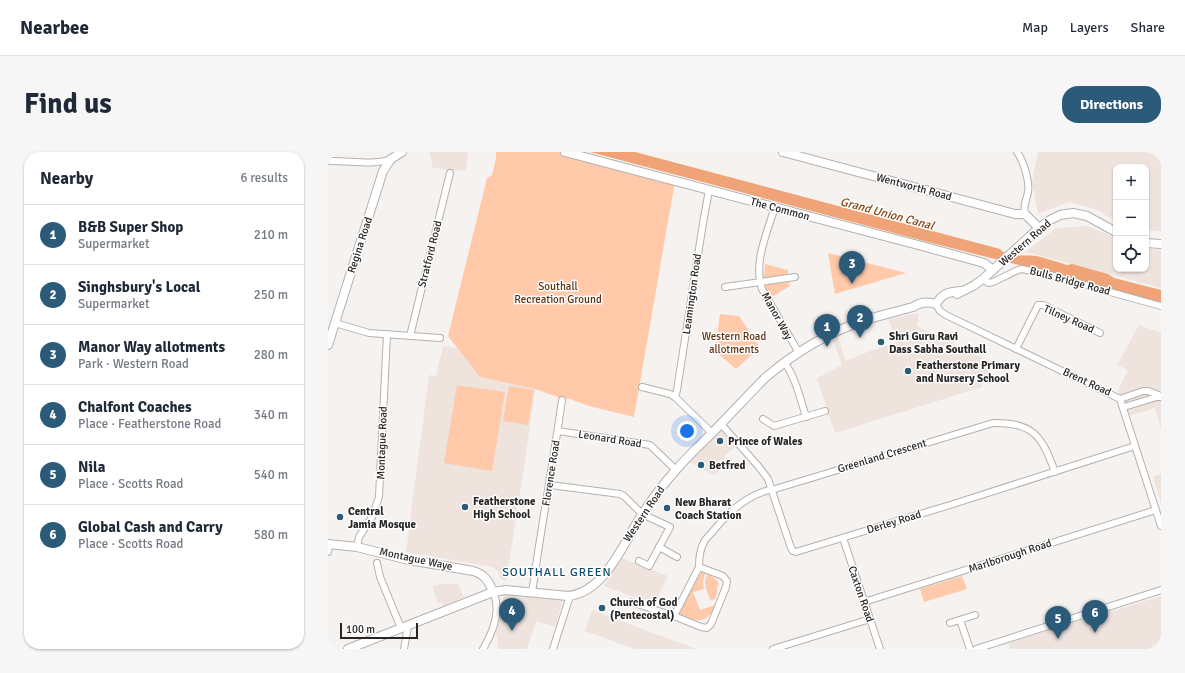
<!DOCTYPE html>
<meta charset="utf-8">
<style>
:root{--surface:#fff;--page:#f6f6f7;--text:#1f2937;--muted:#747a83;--line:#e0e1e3;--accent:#2c5b7a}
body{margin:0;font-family:Signika,sans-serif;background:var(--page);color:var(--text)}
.controls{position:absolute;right:12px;top:12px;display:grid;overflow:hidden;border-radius:8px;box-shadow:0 1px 3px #0004}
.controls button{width:36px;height:36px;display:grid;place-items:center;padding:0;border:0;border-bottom:1px solid var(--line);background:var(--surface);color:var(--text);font:20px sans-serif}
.scale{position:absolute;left:12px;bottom:10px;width:78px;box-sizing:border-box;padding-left:4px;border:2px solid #272625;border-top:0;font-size:11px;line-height:14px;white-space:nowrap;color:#272625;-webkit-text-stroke:3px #fff;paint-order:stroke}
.you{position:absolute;left:359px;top:279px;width:14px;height:14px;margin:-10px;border:3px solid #fff;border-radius:50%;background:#1a73e8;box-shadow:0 0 0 6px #1a73e833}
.badge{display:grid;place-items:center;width:26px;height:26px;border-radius:50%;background:var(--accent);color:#fff;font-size:13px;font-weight:700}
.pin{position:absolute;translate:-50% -33px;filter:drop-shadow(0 1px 2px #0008)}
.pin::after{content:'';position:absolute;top:21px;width:14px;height:12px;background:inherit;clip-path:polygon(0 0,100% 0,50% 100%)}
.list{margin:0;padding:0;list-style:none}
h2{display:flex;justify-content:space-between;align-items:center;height:52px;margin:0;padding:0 16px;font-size:17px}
h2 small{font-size:13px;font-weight:400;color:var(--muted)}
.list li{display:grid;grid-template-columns:26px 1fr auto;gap:12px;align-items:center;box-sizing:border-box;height:60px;padding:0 16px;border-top:1px solid var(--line)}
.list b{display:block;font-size:15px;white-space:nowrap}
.list p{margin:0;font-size:13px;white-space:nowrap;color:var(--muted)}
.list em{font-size:13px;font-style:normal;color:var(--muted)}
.icon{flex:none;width:22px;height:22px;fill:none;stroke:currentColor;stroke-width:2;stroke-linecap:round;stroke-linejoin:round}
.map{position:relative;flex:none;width:833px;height:497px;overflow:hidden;border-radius:16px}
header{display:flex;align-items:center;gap:24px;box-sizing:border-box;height:56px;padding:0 20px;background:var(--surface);border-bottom:1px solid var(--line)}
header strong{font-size:19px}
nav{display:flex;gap:22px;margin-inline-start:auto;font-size:14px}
.intro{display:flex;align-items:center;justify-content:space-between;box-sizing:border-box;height:96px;padding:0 24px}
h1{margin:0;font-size:28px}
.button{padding:10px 18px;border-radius:16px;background:var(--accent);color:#fff;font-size:14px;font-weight:700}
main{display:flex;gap:24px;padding:0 24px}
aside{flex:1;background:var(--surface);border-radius:16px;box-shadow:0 1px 3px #0004}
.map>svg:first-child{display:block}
.built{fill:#eee3dd}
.green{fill:#ffc9aa}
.water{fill:#efa376}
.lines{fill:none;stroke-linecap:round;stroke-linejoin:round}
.minor-casing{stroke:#b4b1af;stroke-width:8}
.tertiary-casing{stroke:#b4b1af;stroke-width:10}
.minor{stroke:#fff;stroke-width:6}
.tertiary{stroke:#fff;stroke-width:8}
.poi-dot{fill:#2c5b7a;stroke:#fff;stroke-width:1.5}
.labels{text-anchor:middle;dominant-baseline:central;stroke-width:3;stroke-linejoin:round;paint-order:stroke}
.street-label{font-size:11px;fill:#272625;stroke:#fff}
.park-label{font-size:11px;fill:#60300e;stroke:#fff}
.poi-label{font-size:11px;font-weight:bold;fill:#272625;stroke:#fff;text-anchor:start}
.water-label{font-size:12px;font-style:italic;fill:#86420e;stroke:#fff}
.neighbourhood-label{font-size:12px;letter-spacing:1px;fill:#0f496a;stroke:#fff}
</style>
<header>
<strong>Nearbee</strong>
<nav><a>Map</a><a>Layers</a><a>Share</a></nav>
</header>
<div class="intro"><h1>Find us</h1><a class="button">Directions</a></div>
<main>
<aside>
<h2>Nearby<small>6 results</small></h2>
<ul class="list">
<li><span class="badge">1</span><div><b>B&amp;B Super Shop</b><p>Supermarket</p></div><em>210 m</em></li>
<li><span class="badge">2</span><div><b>Singhsbury's Local</b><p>Supermarket</p></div><em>250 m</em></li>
<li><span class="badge">3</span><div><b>Manor Way allotments</b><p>Park · Western Road</p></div><em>280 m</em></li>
<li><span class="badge">4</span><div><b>Chalfont Coaches</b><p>Place · Featherstone Road</p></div><em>340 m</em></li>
<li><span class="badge">5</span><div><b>Nila</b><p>Place · Scotts Road</p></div><em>540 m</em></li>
<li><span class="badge">6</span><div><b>Global Cash and Carry</b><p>Place · Scotts Road</p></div><em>580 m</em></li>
</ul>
</aside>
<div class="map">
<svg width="833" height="497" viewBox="0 0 833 497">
<rect width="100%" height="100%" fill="#f5f2f0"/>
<g class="built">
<path d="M101 0H140L138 19 105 16Z"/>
<path d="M710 0H833V79H818V15H788V70L768 57 741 50 710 62 704 30Z"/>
<path d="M759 74 788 86V117H818V96L833 98V136L698 100 728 76Z"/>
<path d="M591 161 589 174 663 210 654 235 507 281 489 226 514 213 505 188 510 186 518 209 542 199 568 191 561 167Z"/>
<path d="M811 173 833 181V277L827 256 797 265 789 241 800 218 789 213Z"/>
<path d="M115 194 132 197 152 225 207 237 197 309 178 429 172 426 171 420 165 415 78 400 101 223 108 224Z"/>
<path d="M392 278 407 295 395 305 399 311 386 323 361 310Z"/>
<path d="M833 322V351L825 325Z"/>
<path d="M294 406 340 424 326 452 276 434Z"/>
<path d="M114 432H130L136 445 115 454 114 450 110 451 104 434Z"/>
<path d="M177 436 236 444 227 475 208 469 199 497H171L168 480 172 467Z"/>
<path d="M833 444V497H682L681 491Z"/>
<path d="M264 458 368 497H307L257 479Z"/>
</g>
<g class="green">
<path d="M168 0H231L347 29 306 265 261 254 242 247 230 245 207 237 152 225 120 184 159 26 164 23 168 6Z"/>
<path d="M500 101 578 121 507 142Z"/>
<path d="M437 112 460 118V123L436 127Z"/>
<path d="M460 129 462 134 442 146 436 132Z"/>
<path d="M392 162 411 164 432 195 408 217 387 199Z"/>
<path d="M129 233 177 240 164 319 116 311Z"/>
<path d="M181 234 206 238 200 273 175 269Z"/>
<path d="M374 419 378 421C375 426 374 431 376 437L365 440 372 458 390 452C383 463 375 473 362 466L361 467 351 464 350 462 351 460Z"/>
<path d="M379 422C385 425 389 427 391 433L389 434V441L387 447 384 448 382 447 377 434H378L377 430Z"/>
<path d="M634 424 639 437 596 450 592 437Z"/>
</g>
<path class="water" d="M262 0H307L672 97C681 107 695 102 708 104 718 106 729 110 739 113L744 112 780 122 786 126 833 138V151L726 122 596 89Z"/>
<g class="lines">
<defs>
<g id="minor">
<path d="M689 0C695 8 702 30 700 40 698 50 695 52 697 62"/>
<path d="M0 9C19 8 47 14 63 7"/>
<path d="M447 55C439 80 425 112 434 137L471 201"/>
<path d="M655 127 660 131 665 130 690 118 694 117 717 122 833 154"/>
<path d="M397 135 467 125"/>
<path d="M608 152 612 159 618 163 792 247 833 374"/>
<path d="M7 171 41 181 112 186"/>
<path d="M82 184 122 21"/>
<path d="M688 197 710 153H715L772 181"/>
<path d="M457 211C468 227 472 246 478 265"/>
<path d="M314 235 342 242 347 245 384 281"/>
<path d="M347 245 349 238 375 71 381 38"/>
<path d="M792 247 815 239H820L833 244"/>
<path d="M796 255 829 245H833"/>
<path d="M435 267 446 274 497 259"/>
<path d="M393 272 431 315 440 327 463 396 465 399 468 400 622 353 807 294"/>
<path d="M230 279 322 293 348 318"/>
<path d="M222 333 292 342 296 344 314 362 342 375 321 414 311 409"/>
<path d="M515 386 552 497"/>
<path d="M29 395 31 385 44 365 51 345 59 182"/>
<path d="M331 395 349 405"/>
<path d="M0 400 1 392"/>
<path d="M49 411 52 425 73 476"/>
<path d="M371 415C371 407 372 397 376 390 378 386 383 382 386 378 401 359 423 340 447 337L665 271C705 270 714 284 727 320"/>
<path d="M371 415 395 424 399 429 398 435 383 472 379 476 373 475 346 464Z"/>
<path d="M204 441C213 376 225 312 234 248"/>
<path d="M303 450 346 464"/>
<path d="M536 450 828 358"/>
<path d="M632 468 642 497"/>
<path d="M622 471 647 463"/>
<path d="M76 497 80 474"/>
<path d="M155 497C165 480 174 459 165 440"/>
<path d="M225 497 241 447 240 444"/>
<path d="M445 497 542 467"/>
<path d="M648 497 833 438"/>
</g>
<g id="tertiary">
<path d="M237 0 594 94 656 111 665 118"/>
<path d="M455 0 687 62H697L711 76"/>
<path d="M818 91 833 92"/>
<path d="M629 142 645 134 655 127 711 76 722 68 732 63 745 61 759 64 788 80"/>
<path d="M0 193 55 19 63 7 74 0"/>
<path d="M0 392 29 395 81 408 145 419C156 422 161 429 165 440"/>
<path d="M20 497 165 440 178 438 240 444C278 440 296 389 315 361 325 346 336 331 348 318 359 305 372 293 384 281 402 263 419 244 437 226 464 203 497 182 532 170 549 164 567 160 585 155 592 150 599 149 608 152 615 141 620 140 633 139"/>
</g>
</defs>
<use href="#minor" class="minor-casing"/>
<use href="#tertiary" class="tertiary-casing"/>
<use href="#minor" class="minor"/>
<use href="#tertiary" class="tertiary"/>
</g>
<g class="poi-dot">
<circle cx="553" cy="190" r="4"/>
<circle cx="580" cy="219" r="4"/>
<circle cx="392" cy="289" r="4"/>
<circle cx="373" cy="313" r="4"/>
<circle cx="137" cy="355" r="4"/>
<circle cx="339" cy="356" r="4"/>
<circle cx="12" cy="365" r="4"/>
<circle cx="274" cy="456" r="4"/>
</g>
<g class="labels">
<g class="street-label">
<text transform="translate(586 35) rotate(15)">Wentworth Road</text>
<text transform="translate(452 57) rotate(15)">The Common</text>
<text transform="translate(697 91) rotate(-41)">Western Road</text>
<text transform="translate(32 93) rotate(-72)">Regina Road</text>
<text transform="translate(102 102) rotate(-76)">Stratford Road</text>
<text transform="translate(742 129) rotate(15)">Bulls Bridge Road</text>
<text transform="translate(364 142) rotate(-82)">Leamington Road</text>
<text transform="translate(449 164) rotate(61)">Manor Way</text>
<text transform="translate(741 167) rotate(24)">Tilney Road</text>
<text transform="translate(759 230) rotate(25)">Brent Road</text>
<text transform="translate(282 287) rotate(9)">Leonard Road</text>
<text transform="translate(54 291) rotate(-88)">Montague Road</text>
<text transform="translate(554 304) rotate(-17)">Greenland Crescent</text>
<text transform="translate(223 321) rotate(-81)">Florence Road</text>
<text transform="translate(316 362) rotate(-56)">Western Road</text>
<text transform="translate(566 370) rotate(-17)">Derley Road</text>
<text transform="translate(682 404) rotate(-18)">Marlborough Road</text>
<text transform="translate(88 407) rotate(12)">Montague Waye</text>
<text transform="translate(533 442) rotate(71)">Caxton Road</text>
</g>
<g class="park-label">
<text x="230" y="134">Southall<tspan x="230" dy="13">Recreation Ground</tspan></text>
<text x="406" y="184">Western Road<tspan x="406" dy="13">allotments</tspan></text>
</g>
<g class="poi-label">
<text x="561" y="184">Shri Guru Ravi<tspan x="561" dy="13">Dass Sabha Southall</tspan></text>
<text x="588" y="213">Featherstone Primary<tspan x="588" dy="13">and Nursery School</tspan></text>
<text x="400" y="289">Prince of Wales</text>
<text x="381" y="313">Betfred</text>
<text x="145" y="349">Featherstone<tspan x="145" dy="13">High School</tspan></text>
<text x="347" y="350">New Bharat<tspan x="347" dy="13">Coach Station</tspan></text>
<text x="20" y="359">Central<tspan x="20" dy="13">Jamia Mosque</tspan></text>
<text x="282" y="450">Church of God<tspan x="282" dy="13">(Pentecostal)</tspan></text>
</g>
<g class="water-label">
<text transform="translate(559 62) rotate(15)">Grand Union Canal</text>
</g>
<g class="neighbourhood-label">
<text x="229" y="420">SOUTHALL GREEN</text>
</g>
</g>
</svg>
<div class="controls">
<button>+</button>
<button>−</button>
<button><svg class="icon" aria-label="locate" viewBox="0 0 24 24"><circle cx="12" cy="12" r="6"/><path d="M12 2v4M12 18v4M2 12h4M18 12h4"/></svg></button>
</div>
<div class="scale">100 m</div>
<div class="you"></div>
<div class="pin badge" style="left:499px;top:195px">1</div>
<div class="pin badge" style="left:532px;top:186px">2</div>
<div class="pin badge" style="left:524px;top:132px">3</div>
<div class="pin badge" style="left:184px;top:479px">4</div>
<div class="pin badge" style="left:730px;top:487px">5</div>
<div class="pin badge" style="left:767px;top:481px">6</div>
</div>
</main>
